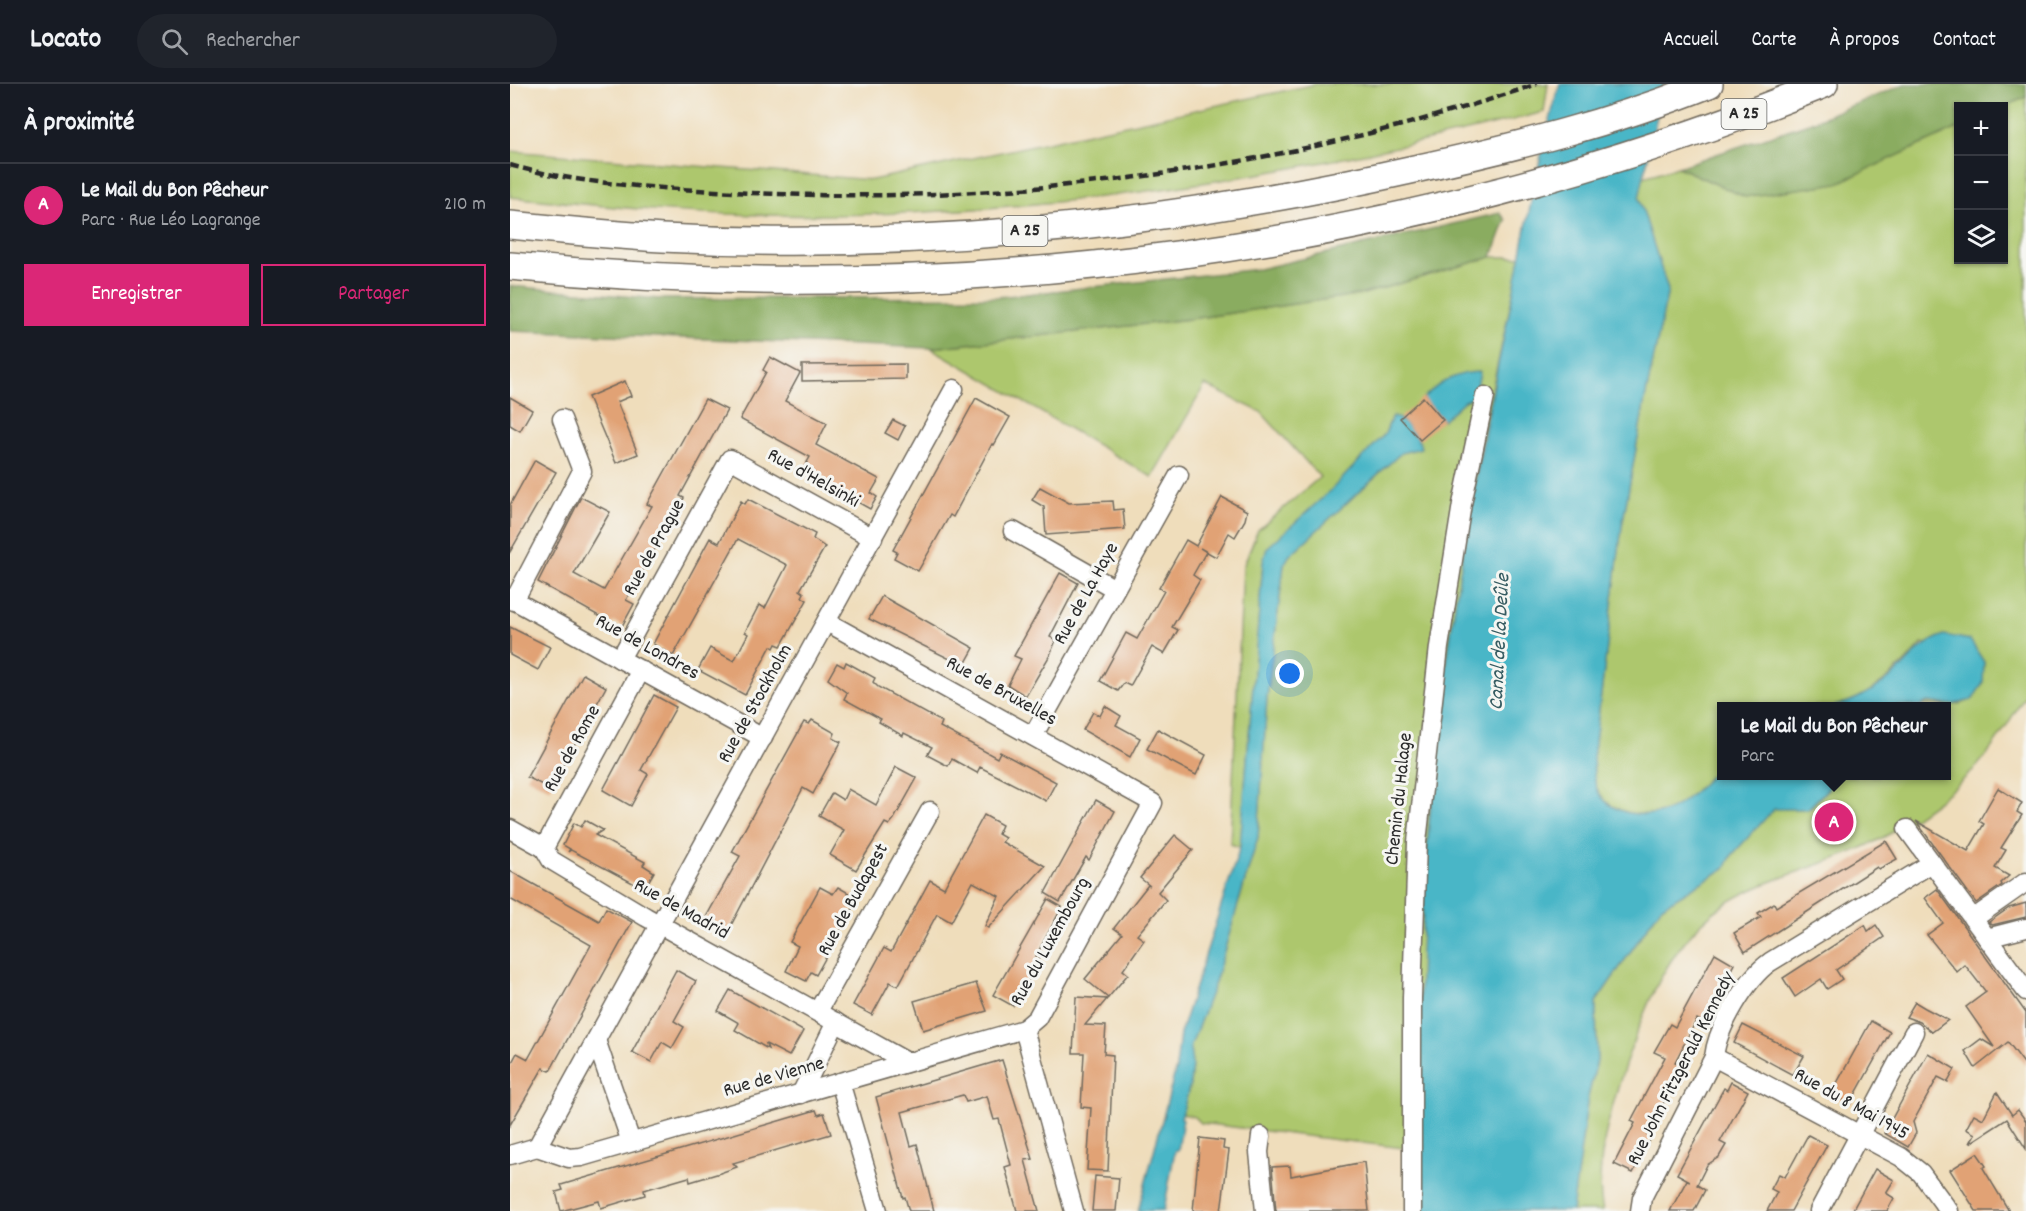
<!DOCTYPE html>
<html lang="fr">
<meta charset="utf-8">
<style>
:root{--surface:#171b24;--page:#20242c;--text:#f1f3f6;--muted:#9ea1a6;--line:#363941;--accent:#db2777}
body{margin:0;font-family:Dekko,sans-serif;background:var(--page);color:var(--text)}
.controls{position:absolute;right:18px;top:18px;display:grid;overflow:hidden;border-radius:0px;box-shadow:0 2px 4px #0004}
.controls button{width:54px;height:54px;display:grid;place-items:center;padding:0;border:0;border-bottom:2px solid var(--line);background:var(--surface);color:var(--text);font:30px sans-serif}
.you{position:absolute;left:780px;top:590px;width:21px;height:21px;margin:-15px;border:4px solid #fff;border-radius:50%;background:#1a73e8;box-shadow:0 0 0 9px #1a73e833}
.badge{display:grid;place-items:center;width:39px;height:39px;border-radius:50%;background:var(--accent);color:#fff;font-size:20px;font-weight:700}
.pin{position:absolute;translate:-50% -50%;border:3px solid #fff;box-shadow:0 2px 6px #0006}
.popup{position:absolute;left:1207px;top:618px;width:234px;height:78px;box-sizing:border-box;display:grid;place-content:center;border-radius:0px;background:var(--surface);filter:drop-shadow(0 2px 4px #0005);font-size:20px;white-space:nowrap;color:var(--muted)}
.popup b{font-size:22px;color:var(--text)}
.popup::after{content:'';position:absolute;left:50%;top:100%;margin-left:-12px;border:12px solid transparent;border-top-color:var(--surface)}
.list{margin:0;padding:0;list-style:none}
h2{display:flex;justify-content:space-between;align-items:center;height:78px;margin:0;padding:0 24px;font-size:26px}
h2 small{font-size:20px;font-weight:400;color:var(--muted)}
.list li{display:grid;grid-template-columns:39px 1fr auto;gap:18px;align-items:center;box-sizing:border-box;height:84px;padding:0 24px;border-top:2px solid var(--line)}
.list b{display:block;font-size:22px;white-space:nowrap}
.list p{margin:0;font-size:20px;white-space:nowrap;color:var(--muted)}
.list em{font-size:20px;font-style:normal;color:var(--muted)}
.actions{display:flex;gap:12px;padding:18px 24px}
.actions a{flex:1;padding:14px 0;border:2px solid var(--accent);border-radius:0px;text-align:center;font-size:21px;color:var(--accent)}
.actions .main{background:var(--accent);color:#fff}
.icon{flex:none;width:33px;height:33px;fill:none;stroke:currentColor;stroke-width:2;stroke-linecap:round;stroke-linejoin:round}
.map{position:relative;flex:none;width:1516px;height:1127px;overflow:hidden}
header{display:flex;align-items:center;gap:36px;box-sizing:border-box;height:84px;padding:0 30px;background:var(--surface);border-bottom:2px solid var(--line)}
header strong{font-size:28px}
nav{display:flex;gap:33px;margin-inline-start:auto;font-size:21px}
.search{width:420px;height:54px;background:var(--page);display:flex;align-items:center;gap:15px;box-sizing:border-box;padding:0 21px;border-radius:33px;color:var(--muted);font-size:22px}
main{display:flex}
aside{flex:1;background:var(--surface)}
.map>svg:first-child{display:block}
.green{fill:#adc76d;stroke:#6c794c;stroke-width:1.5}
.forest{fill:#8aac60;stroke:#5a6c46;stroke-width:1.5}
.water{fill:#4ab6c7;stroke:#3a7079;stroke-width:1.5}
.building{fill:#e1a274}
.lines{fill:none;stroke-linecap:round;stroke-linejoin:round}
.minor-casing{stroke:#70695d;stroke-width:21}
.highway-casing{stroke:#70695d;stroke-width:30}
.minor{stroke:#fff;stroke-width:18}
.highway{stroke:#fff;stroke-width:27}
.rail{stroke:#2b2b2b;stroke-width:4.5;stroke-dasharray:9 4.5;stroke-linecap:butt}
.labels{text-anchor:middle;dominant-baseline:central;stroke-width:6;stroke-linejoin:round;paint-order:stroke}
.shield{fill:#f6f6f2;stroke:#686867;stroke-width:1.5}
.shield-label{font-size:18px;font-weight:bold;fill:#2b2b2b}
.street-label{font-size:20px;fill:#2b2b2b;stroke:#f6f6f2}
.water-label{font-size:21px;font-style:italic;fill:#365c62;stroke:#f6f6f2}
</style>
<header>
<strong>Locato</strong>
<div class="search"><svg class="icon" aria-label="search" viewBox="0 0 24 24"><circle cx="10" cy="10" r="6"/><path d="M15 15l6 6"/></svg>Rechercher</div>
<nav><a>Accueil</a><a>Carte</a><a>À propos</a><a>Contact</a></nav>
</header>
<main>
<aside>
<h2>À proximité<small></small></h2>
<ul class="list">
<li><span class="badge">A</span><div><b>Le Mail du Bon Pêcheur</b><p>Parc · Rue Léo Lagrange</p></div><em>210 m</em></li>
</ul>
<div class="actions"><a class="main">Enregistrer</a><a>Partager</a></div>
</aside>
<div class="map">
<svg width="1516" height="1127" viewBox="0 0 1516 1127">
<rect width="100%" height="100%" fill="#f6f6f2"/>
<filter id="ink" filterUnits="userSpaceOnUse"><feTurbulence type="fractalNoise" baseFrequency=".0167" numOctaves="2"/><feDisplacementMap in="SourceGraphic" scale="12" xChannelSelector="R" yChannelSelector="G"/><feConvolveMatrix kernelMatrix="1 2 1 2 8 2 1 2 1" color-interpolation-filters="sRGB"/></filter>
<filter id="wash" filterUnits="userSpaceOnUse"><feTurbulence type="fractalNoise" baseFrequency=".008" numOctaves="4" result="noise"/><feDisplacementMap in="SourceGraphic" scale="24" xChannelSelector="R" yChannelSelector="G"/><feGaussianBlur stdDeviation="1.35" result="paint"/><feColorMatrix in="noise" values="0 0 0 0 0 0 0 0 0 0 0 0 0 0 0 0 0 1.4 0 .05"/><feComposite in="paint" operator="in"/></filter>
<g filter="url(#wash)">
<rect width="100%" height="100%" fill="#efddbb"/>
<g class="green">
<path d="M806 0H1038L1034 28C779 94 515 136 251 131 167 130 83 121 0 113V67L362 96Z"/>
<path d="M1516 12V611C1501 633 1486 662 1467 682 1445 706 1409 732 1381 749 1333 778 1271 788 1222 816 1160 851 1131 930 1111 994 1098 1036 1084 1083 1093 1127H1062L1078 1013 1087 977 1086 918 1151 823 1215 784 1222 771 1264 724 1299 725 1330 692H1436V622H1411C1420 616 1428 621 1439 621 1467 621 1473 602 1474 578L1413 559C1389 586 1360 615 1324 622H1212L1211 681C1197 695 1183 712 1166 722 1143 737 1095 732 1086 702 1083 693 1084 683 1083 674L1112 442 1135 315 1158 206 1129 114 1133 93 1168 83 1235 113 1448 43V176H1494V22Z"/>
<path d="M982 173H1011L970 360 933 599 919 733 912 853 909 1066 691 1039 685 1033 672 1030 680 1000 682 980 680 964 705 898 748 753 757 613 774 481 779 472 891 369 910 364 882 332 875 350 753 478 730 763 720 760 733 483 748 446 810 393 751 328 695 301 642 393 421 264 680 235 853 210Z"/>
</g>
<g class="forest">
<path d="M1395 0H1516V13L1494 23 1448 22V44L1328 99 1235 113 1168 83 1299 39Z"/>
<path d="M990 129 996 136 982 173 853 210 680 235 421 264 0 247V202L149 215 488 213 749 185Z"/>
</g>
<g class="water">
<path d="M1050 0H1154L1129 114 1158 206 1135 315 1112 442 1083 674C1084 683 1083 693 1086 702 1095 732 1143 738 1166 722 1183 712 1197 695 1211 681L1212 692H1330L1298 725H1264L1222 771 1215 784 1151 823 1086 918 1087 977 1078 1013 1062 1127H913C895 825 935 524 999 229 1015 153 1027 74 1050 0Z"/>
<path d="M970 288 965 313 954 317 933 336 913 314C930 298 947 288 970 288Z"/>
<path d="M882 332C894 335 909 352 911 364L891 369 779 472 774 481 757 613 748 753 705 898 680 964 682 980 680 1000 671 1034 673 1035 668 1066H665L654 1126 628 1127 666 984 670 950 730 763 753 478 757 464 820 407 875 350Z"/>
<path d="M1434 551 1460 556 1474 578 1473 599 1462 616 1441 621 1417 618 1411 622H1324C1345 618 1370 603 1386 589 1406 571 1407 562 1434 551Z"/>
</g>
<g id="blocks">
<g class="building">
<path d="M260 273 290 289 275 317 317 339 306 361 369 395 361 409 367 413 360 425 292 387 300 373 230 335 256 288 253 286Z"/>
<path d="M396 280V295L292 297V281Z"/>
<path d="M115 297 121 312 107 318 128 370 106 379 78 313Z"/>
<path d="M0 313 22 326 10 347 0 341Z"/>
<path d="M913 313 933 336 910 356 890 334Z"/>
<path d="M466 314 500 333 484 361 482 360 443 433 440 431 408 487 384 474 387 468 383 466Z"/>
<path d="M195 315 217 326 170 412 174 414 116 516 124 520 112 542 104 538 103 540 28 498 71 413 100 428 64 490 94 506 142 422 137 420Z"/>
<path d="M383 336 395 342 388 356 375 349Z"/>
<path d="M25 376 46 388 0 468V421Z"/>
<path d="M530 403 559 419 603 417 604 426 613 425 615 445 536 451 534 423 522 416Z"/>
<path d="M712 413 737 427 735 436 725 453 719 449 706 473 690 464 696 468 683 491 690 496 662 543 668 546 654 570 642 563 620 602 614 599 608 607 590 597 616 549 627 555 654 507 649 504 676 456 686 462Z"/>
<path d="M238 415 305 450 303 455 315 463 290 506 294 509 292 513 297 516 271 562 266 560 264 564 261 562 235 611 188 586 200 564 224 577 238 550 235 548 249 521 255 524 277 481 228 455 163 572 143 560 200 454 209 459 231 417 235 420Z"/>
<path d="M550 489 568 499 540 553 546 556 540 571 516 612 498 601 511 575 504 572Z"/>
<path d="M372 512 464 564 454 582 359 535Z"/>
<path d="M0 543 40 563 28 586 0 571Z"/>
<path d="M336 578 365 594 363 598 368 603 432 638 430 643 487 674 490 668 546 698 536 717 470 683 467 689 442 675 438 682 417 671 422 663 394 649 393 652 369 638 371 635 334 615 337 609 318 595 327 579 334 583Z"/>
<path d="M73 590 96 603 40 705 17 693Z"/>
<path d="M144 611 166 623 131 686 138 690 121 722 93 706Z"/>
<path d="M595 622 611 632 606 641 630 654 620 673 573 646 583 628 590 632Z"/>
<path d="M302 636 325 649 323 654 331 658 303 710 293 704 218 847 195 835 230 772 222 768 294 638 299 640Z"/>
<path d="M648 645 696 671 686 691 637 665Z"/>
<path d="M386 683 407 694 384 735 379 741 375 739 346 786 320 771 334 746 309 732 322 709 333 716 338 705 366 721Z"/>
<path d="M1488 704 1512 719 1507 728 1512 731 1491 764 1496 766 1485 784 1499 792 1491 799 1492 801 1466 819 1406 737 1458 767 1474 740 1469 737Z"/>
<path d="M586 716 605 727 579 776 576 773 550 818 535 809Z"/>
<path d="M474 731 492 741 488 750 495 754 492 758 535 782 478 844 475 842 489 812 463 798 441 838 427 830 388 902 380 898 362 931 343 921 374 864 381 868 420 796 434 804Z"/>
<path d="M75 736 93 746 85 751 135 778 133 781 144 788 134 805 61 766 58 768 60 765 53 761 64 739 71 743Z"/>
<path d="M665 751 683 766 648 808 656 816 627 851 634 856 613 886 618 890 598 914 575 895 612 850 604 844 638 801 640 802 630 794Z"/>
<path d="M1376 757 1387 775 1369 785 1367 783 1235 868 1224 849 1251 833 1248 829 1264 819 1266 823Z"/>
<path d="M0 787 89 837 96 824 122 838 40 987 33 984 0 1041V982L7 969 18 975 81 861 0 815Z"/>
<path d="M310 803 323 810 328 803 344 812 341 818 345 820 306 891 301 888 296 897 276 887 288 862 280 858Z"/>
<path d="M1427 805 1516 929V982L1498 958 1465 984 1455 967 1471 955 1484 963 1456 923 1476 908 1455 881 1447 888 1417 851 1433 839 1415 814Z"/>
<path d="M538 815 552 823 526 872 530 873 527 881 503 922 483 911Z"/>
<path d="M1516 819V833L1482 841 1479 838 1499 824Z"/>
<path d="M1355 841 1358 847 1366 841 1374 853 1326 886 1332 895 1317 905 1311 895 1285 913 1273 894Z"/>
<path d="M1205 869 1224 880 1193 938 1187 935 1165 978 1173 983 1137 1050 1142 1052 1123 1089 1104 1080 1125 1039 1121 1037 1124 1031 1155 973 1144 968 1160 940 1165 943Z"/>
<path d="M166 886 186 897 164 937 174 943 162 964 152 958 141 978 122 968Z"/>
<path d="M466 899 477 927 413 946 404 917Z"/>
<path d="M220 906 293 947 279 972 256 960 258 965 225 946 229 939 208 927Z"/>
<path d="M566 913 597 915 575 941 596 942 594 970 603 971 598 1087 577 1086 581 1024 571 1023 574 969H563Z"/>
<path d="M1405 918 1415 924 1438 936 1422 948 1410 938 1396 933Z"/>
<path d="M1361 937 1380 948 1340 1020 1321 1010Z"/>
<path d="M1233 941 1294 972 1283 991 1224 959Z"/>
<path d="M1418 969 1445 985 1438 998 1428 993 1403 1038 1406 1049 1398 1063 1374 1049Z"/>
<path d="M492 976 523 1075 515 1076 529 1127H507L495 1083 501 1081 489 1035 484 1036 477 1012 456 1018 453 1011 392 1028 401 1062 407 1060 424 1127H399L395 1113 393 1114 366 1013Z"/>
<path d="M1221 998 1238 1007 1210 1058 1216 1061 1209 1073 1197 1081 1187 1101 1195 1106 1184 1127H1160L1177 1096 1180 1097 1167 1090 1214 1004 1217 1006Z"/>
<path d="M1487 1008 1502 1031 1508 1026 1516 1037V1065L1497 1035 1460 1059 1465 1050 1456 1045 1464 1030 1473 1035Z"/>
<path d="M306 1026 308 1031 314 1029 321 1050 223 1079 227 1083 210 1089 180 1098 179 1093 134 1106 135 1111 91 1124 89 1117 51 1127 46 1108 53 1106 51 1101Z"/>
<path d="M1298 1051 1317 1061 1281 1127H1257L1267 1108 1261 1105 1269 1090 1275 1093Z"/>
<path d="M690 1054 714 1057 713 1065 719 1066 711 1127H683Z"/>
<path d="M1467 1069 1476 1082 1473 1084 1499 1127H1466L1440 1086Z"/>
<path d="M854 1078 859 1127H766L762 1083 780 1082 781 1092Z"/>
<path d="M1365 1085 1384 1096 1376 1109 1384 1114 1377 1127H1342Z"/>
<path d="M585 1092 609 1094 606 1127H582Z"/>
</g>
</g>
</g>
<g filter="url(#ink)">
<use href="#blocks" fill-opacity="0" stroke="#70695d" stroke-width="1.5"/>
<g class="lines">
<defs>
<g id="minor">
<path d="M503 447 605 505"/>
<path d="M0 514 253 654"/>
<path d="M4 517 72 387 52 335"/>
<path d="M317 538 643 719 527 934 514 945 564 1127"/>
<path d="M110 575 220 375 363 454"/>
<path d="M523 652 669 391"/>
<path d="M0 745 34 764 41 776 136 833 397 978"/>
<path d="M1397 745 1516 907"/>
<path d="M34 764 131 586"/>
<path d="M1463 835 1516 798"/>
<path d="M1477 854 1516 844"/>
<path d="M308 927 420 727"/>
<path d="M86 956 121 1058"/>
<path d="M1204 973 1391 1073 1411 1089 1439 1127"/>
<path d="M330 998 368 1127"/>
<path d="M291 1010 326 938"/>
<path d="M751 1052 749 1068 755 1127"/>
<path d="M27 1063 444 305"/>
<path d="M27 1063 59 1074 71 1073 514 945"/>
<path d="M0 1071 27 1063"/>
<path d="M902 1127V914L907 758 929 563 952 420 975 312"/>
<path d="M1130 1127 1132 1114 1204 973C1207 944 1236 895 1260 878L1422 779"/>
<path d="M1309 1127 1404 948"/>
</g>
<g id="highway">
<path d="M0 141C51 146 102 151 152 154 403 167 655 141 900 86 1001 64 1102 39 1199 0"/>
<path d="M0 182C446 226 897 169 1314 0"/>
</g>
</defs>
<use href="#minor" class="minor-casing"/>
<use href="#highway" class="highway-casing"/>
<use href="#minor" class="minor"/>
<use href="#highway" class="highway"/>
<path class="rail" d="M0 81C71 101 150 104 223 108 495 123 770 88 1027 0"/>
</g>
</g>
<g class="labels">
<g class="shield">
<rect x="1211.5" y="15" width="45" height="30" rx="4.5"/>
<rect x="492.5" y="132" width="45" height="30" rx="4.5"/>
</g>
<g class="shield-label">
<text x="1234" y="30">A 25</text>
<text x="515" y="147">A 25</text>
</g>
<g class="street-label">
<text transform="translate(303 395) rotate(29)">Rue d'Helsinki</text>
<text transform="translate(145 464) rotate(-61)">Rue de Prague</text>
<text transform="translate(577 510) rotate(-61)">Rue de La Haye</text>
<text transform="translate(137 564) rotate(29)">Rue de Londres</text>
<text transform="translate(491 608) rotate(29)">Rue de Bruxelles</text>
<text transform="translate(246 620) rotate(-61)">Rue de Stockholm</text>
<text transform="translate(63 665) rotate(-61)">Rue de Rome</text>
<text transform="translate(890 715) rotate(-84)">Chemin du Halage</text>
<text transform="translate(344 816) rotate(-61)">Rue de Budapest</text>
<text transform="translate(171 826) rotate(29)">Rue de Madrid</text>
<text transform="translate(541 858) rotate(-61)">Rue du Luxembourg</text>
<text transform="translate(1172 985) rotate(-63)">Rue John Fitzgerald Kennedy</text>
<text transform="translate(264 994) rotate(-16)">Rue de Vienne</text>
<text transform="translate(1341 1021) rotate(29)">Rue du 8 Mai 1945</text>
</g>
<g class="water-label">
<text transform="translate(991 558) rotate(-87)">Canal de la Deûle</text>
</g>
</g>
</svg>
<div class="controls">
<button>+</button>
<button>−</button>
<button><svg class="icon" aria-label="layers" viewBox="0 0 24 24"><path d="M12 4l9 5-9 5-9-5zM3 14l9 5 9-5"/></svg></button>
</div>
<div class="you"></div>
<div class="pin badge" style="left:1324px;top:738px">A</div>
<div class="popup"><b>Le Mail du Bon Pêcheur</b>Parc</div>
</div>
</main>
